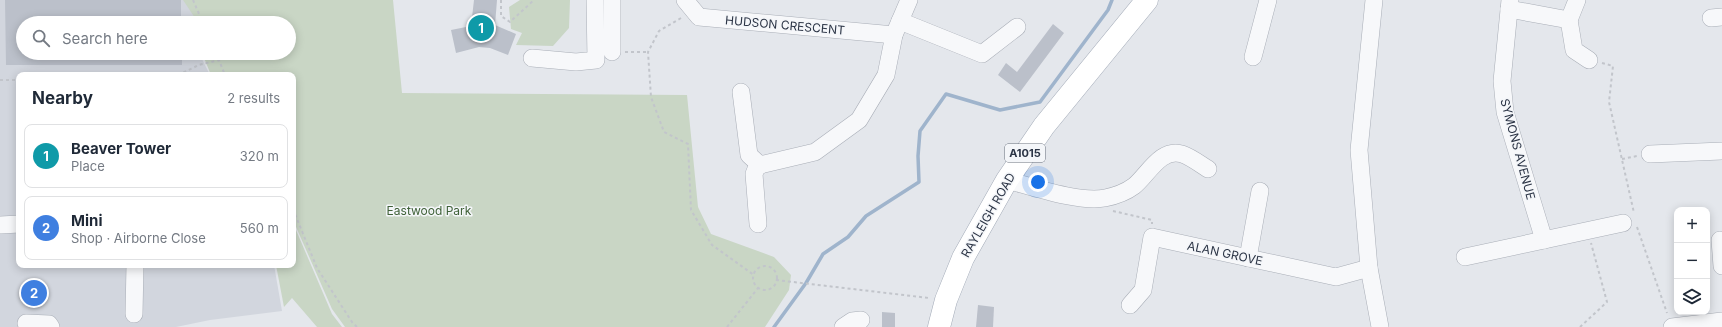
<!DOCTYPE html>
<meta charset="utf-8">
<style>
:root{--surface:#fff;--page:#f6f6f7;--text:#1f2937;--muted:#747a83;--line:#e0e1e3;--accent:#d1495b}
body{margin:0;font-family:Inter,sans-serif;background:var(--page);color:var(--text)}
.controls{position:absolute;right:12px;bottom:12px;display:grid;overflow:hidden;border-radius:8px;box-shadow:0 2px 10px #0003}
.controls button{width:36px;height:36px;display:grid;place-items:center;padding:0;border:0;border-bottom:1px solid var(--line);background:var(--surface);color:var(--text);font:20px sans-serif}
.you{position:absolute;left:1038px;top:182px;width:14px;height:14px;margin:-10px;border:3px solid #fff;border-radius:50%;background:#1a73e8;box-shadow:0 0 0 6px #1a73e833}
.badge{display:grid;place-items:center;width:26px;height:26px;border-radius:50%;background:var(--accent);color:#fff;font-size:13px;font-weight:700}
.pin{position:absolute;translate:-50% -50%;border:2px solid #fff;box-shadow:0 1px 4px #0006}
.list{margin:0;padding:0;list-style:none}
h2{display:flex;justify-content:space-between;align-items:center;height:52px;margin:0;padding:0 16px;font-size:17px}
h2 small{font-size:13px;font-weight:400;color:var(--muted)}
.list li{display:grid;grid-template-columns:26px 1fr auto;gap:12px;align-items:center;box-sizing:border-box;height:64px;margin:0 8px 8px;padding:0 8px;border:1px solid var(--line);border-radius:8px}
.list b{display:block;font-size:15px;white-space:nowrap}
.list p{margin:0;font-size:13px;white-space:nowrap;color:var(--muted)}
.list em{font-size:13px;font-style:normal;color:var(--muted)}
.icon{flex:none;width:22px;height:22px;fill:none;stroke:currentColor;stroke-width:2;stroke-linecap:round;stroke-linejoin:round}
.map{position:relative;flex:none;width:1722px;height:327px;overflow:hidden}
.search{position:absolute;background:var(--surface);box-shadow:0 2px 10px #0003;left:16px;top:16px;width:280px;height:44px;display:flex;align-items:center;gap:10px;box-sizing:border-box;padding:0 14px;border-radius:22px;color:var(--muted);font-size:15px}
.panel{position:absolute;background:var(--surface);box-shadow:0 2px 10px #0003;left:16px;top:72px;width:280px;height:196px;border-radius:8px}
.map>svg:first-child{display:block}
.built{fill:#d2d6de}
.green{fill:#c9d6c5}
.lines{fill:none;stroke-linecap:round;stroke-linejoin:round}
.stream{stroke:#9fb4cc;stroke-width:3.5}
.building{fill:#bbc0ca}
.minor-casing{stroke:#a9aeb7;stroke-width:18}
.major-casing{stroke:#a3abb8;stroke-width:23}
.path{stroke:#c2c5cb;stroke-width:2;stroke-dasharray:3 3;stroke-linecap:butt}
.minor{stroke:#f7f8fa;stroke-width:17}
.major{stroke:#fff;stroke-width:22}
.labels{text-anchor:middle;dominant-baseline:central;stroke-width:3;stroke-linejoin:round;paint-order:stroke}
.shield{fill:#f4f6f9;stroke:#676e7b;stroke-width:1}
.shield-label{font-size:11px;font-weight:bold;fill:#2b3445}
.street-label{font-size:12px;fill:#2b3445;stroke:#f4f6f9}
.park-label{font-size:12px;fill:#3f6138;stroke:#f4f6f9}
</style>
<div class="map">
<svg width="1722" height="327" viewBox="0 0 1722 327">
<rect width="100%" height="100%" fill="#e4e7ec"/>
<path class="built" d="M0 0H191L200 23H23V53H202V59L210 75H19V265H274L282 311 210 320 176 327H0Z"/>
<g class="green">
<path d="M183 0H393L402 93 687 95 698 207 711 234 774 257 791 275 789 290 765 327H345L332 309 293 220V75H211L202 53H289V23H196L195 18Z"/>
<path d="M520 0H570L569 28 553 46 516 45 522 33 511 29 509 7Z"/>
<path d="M293 223 332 314 342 327H317L292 298 284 307 276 265H293Z"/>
</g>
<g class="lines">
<path class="stream" d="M774 327 806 283 823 254 848 237 866 216 919 182 918 156 920 131 946 94 1000 110 1040 102 1108 10 1112 0"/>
</g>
<g class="building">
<path d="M5 0H181V23H23V53H182V65H6Z"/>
<path d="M474 0H497L495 25 516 34 508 55 490 48 479 47 456 53 451 30 471 26Z"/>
<path d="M1053 24 1064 33 1020 92 998 75 1006 63 1017 72Z"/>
<path d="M978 305 994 307 993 327H976Z"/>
<path d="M882 312 895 313V327H882Z"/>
</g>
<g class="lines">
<defs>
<g id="minor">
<path d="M612 0V52"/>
<path d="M685 0 699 17 894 35"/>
<path d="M1374 0 1359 150 1369 268 1380 327"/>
<path d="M1510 0 1502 81 1505 112 1544 240"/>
<path d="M1509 9 1569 20 1577 0"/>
<path d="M1711 18 1722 17"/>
<path d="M1569 20 1574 50 1589 60"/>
<path d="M900 21 982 54 1017 27"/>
<path d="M1253 57 1268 0"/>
<path d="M532 58 576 62 596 60 595 0"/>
<path d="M741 92 749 155 760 165"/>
<path d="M1650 154 1722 151"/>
<path d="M760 165 815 152 859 120 886 75 894 35 909 0"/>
<path d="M1007 180C1033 187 1080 203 1105 198 1115 196 1126 192 1134 186 1147 176 1161 147 1182 154 1191 157 1200 164 1208 169"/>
<path d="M758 224 754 174 756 169 760 165"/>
<path d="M1 225 19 224"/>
<path d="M1720 240 1722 266"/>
<path d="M1465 257 1623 223"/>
<path d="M1248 258 1260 191"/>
<path d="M1130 305 1143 290 1152 237 1336 277 1369 268"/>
<path d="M134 314 135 265"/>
<path d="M26 323 49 324 51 327"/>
<path d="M843 327 852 321 861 320"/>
<path d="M1672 327 1722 321"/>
</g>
<path id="major" d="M939 327 946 300 963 258 1007 180 1044 126 1147 0"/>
</defs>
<use href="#minor" class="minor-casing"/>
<use href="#major" class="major-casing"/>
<g class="path">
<path d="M193 0 203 23"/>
<path d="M501 0V16L510 22 534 0"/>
<path d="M681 18 659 31 648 52 651 97 664 132 688 144 691 210 712 245 754 275"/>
<path d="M625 52H648"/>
<path d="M216 53 225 75"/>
<path d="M1602 63 1613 66 1609 102 1634 213"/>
<path d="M178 75 199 65 219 60"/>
<path d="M0 80H19"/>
<path d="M1622 159 1637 156"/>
<path d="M293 209 317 268 352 322 357 327"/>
<path d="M1113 211 1152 220V224"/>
<path d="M1637 227 1667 313"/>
<circle cx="765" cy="278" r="12"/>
<path d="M776 280 929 298"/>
<path d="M727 327 758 288"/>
<path d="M1580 327 1607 302 1591 243"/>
</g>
<use href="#minor" class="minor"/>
<use href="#major" class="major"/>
</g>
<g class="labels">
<rect class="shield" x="1005" y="144" width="40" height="18" rx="3"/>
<g class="shield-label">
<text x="1025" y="153">A1015</text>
</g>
<g class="street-label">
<text transform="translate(785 25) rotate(5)">HUDSON CRESCENT</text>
<text transform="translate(1518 149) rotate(75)">SYMONS AVENUE</text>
<text transform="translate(988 215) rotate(-60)">RAYLEIGH ROAD</text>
<text transform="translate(1225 253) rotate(12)">ALAN GROVE</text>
</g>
<g class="park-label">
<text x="429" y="210">Eastwood Park</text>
</g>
</g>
</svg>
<div class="controls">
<button>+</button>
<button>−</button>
<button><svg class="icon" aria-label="layers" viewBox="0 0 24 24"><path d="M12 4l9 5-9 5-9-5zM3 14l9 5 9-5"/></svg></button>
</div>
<div class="you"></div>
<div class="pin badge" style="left:481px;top:28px;background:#0f9aa8">1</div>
<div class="pin badge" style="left:34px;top:293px;background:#3f7fe0">2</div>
<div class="search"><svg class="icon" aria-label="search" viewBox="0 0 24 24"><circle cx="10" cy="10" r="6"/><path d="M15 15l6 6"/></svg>Search here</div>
<section class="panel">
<h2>Nearby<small>2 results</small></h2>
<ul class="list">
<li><span class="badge" style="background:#0f9aa8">1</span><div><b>Beaver Tower</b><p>Place</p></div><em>320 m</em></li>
<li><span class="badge" style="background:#3f7fe0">2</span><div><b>Mini</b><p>Shop · Airborne Close</p></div><em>560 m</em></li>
</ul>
</section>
</div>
